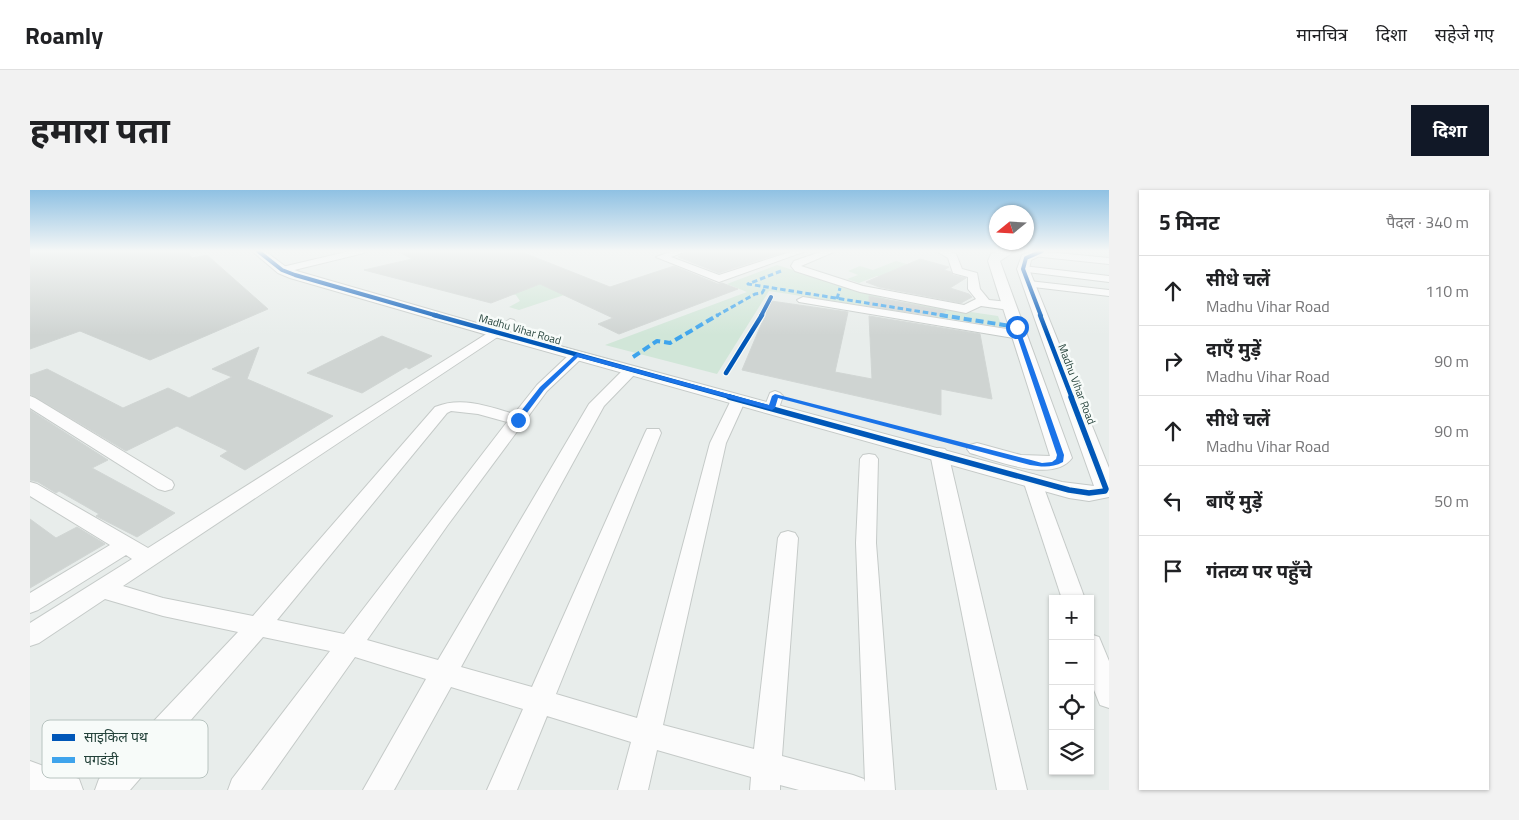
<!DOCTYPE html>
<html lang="hi">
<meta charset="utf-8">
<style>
:root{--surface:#fff;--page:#f2f2f2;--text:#202124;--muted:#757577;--line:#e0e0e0;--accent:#111827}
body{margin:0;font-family:"Titillium Web","Noto Sans Devanagari",sans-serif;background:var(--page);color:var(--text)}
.controls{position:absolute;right:15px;bottom:15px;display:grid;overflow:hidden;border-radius:0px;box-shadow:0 1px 4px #0004}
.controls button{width:45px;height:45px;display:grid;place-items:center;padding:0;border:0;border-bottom:1px solid var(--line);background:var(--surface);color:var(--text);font:25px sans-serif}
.compass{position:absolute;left:959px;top:15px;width:45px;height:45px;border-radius:50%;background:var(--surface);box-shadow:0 1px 4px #0004;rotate:252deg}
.stop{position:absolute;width:15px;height:15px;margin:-11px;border:4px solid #1a73e8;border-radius:50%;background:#fff}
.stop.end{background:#1a73e8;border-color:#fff;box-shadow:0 1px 5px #0008}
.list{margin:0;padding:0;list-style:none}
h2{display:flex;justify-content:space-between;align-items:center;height:65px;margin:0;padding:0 20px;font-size:21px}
h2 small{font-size:16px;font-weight:400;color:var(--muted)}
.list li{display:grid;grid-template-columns:32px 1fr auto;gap:15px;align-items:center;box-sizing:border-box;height:70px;padding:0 20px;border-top:1px solid var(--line)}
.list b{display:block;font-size:19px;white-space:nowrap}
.list p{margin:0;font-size:16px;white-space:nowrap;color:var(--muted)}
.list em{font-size:16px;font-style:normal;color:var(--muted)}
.icon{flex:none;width:28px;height:28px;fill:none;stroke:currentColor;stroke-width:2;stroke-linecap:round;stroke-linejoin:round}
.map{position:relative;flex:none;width:1079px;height:600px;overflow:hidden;border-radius:0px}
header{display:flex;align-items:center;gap:30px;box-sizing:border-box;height:70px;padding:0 25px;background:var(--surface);border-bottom:1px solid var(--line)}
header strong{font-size:24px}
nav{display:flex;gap:28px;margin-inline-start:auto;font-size:18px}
.intro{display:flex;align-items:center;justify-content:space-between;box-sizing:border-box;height:120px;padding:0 30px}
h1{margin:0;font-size:35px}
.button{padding:12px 22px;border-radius:0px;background:var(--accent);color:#fff;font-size:18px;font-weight:700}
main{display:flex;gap:30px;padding:0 30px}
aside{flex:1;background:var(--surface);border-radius:0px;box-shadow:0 1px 4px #0004}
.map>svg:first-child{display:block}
.green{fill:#d1e6d8}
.building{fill:#cfd4d2;stroke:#d1d6d4}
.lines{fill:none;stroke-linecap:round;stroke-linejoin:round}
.minor-casing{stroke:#c5cac8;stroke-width:2}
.tertiary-casing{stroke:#c5cac8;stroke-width:2}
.minor{fill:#fcfcfc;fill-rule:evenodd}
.tertiary{fill:#fcfcfc;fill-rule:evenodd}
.quiet-far1{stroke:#3ea4ec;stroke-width:3;stroke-dasharray:5.5 3;stroke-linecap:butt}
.quiet{stroke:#3ea4ec;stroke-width:4;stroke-dasharray:8 4;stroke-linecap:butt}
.cycleway-far2-casing{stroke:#f7fbf9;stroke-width:5.5}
.cycleway-far1-casing{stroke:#f7fbf9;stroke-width:7}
.cycleway-casing{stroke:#f7fbf9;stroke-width:9}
.cycleway-far2{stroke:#0057b8;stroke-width:4}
.cycleway-far1{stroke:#0057b8;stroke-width:4.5}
.cycleway{stroke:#0057b8;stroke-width:5.5}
.route{fill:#1a73e8}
.labels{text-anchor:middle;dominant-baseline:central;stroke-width:5;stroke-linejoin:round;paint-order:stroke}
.far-street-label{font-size:11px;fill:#24423a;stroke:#f7fbf9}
.key{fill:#f7fbf9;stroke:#b8c4c0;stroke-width:1}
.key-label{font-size:14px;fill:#24423a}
</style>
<header>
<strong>Roamly</strong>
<nav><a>मानचित्र</a><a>दिशा</a><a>सहेजे गए</a></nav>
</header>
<div class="intro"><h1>हमारा पता</h1><a class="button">दिशा</a></div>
<main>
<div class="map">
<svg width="1079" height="600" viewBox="0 0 1079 600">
<rect width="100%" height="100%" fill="#e8edeb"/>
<g class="green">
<path d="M866 71 884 76 871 94 847 86 829 93 817 89 828 85 818 81 830 76 843 80Z"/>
<path d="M747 75 860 110 968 126 972 137 739 101 687 184 575 155 717 102 697 94Z"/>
<path d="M500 87 543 102 489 120 479 117 490 111 486 105 468 100Z"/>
</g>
<g class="building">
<path d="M12 61H151L153 63 157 62 162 68 177 65 238 119 120 170 50 141 0 159V63Z"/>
<path d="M367 61H489L580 97 644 76 688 94 692 93 708 99 589 144 568 134 583 128 510 94 461 113 334 80 382 69Z"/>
<path d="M659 61H751V63L689 83 648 67Z"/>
<path d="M890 69 919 77 914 80 921 82 923 85 936 88 920 98 939 104 942 107 931 113 849 97 836 92Z"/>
<path d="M839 106 916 121 906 126 839 116Z"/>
<path d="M741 111 818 122 805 182 842 189 839 126 950 144 962 209 911 199V225L712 180Z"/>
<path d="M352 146 402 166 379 179 376 177 332 203 277 183Z"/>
<path d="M229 157 217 189 303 226 215 280 190 266 198 261 147 236 96 261 0 204V185L17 179 93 218 138 198 159 208 202 187 182 179Z"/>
<path d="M0 220 78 270 62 278 145 323 107 347 66 326 69 324 29 301 26 303 8 292 0 290Z"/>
<path d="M0 329 26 348 47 337 75 354 0 398Z"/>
</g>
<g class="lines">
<defs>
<g id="minor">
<path d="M320 61H336L334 63 252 83 247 80 248 78Z"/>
<path d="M643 61H657L641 67 689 85 763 61H776L689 92 626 67Z"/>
<path d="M793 61H806L771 76 833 96 934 115 946 109 938 99V87L923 83 918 68 906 61H918L926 64 932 79 947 83 950 99 959 110 979 112 985 116 979 120 951 116 936 123 830 102 765 81 761 76 764 71Z"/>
<path d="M1006 61 1079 68V74L1003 66V62Z"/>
<path d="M993 76 1079 86V92L989 81 988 79 989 77Z"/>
<path d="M999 91 1079 100V106L995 96 994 94 995 92Z"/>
<path d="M773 107 989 141 995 145 989 149 769 112 767 110Z"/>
<path d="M480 129 484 130 486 133 484 136 93 396 133 408 223 426 405 217C431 206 458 216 484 224L507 195 542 162H552L554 165 552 168 517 201 417 336 337 450 408 470 559 214 596 177H606L608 180 606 183 574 216 431 477 502 497 615 243 617 239H629L631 243 526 504 607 528 680 253 703 206H713L716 209 696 253 633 535 724 559 748 348 751 343 758 341 765 343 768 348 752 566 823 585 834 589 835 592 826 353 830 269 833 265 839 264 845 265 848 269 846 353 865 600H769L750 595V600H720L721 587 627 560 618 600H588L601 552 517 526 487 600H457L493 519 421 497 364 600H333L396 489 325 467 231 600H198L202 589 300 461 233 447 100 600H65L69 589 208 442 133 426 75 409 9 453 0 456V433L102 369 96 365 8 420 0 423V403L80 355 0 306V292L7 294 118 358ZM421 221 448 224 477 232 314 444 247 430 417 223Z"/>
<path d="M745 201 750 203 753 206 748 221H736L734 218 740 203Z"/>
<path d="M0 206 5 208 142 291 144 295 142 299 135 301 128 299 0 218Z"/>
<path d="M909 258 915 259 918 263 997 600H967L900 263 903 259Z"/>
<path d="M1002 284 1008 286 1011 290 1055 409H1032L993 290 996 286Z"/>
<path d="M1060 444 1069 447 1079 471V518L1070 515 1060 490Z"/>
<path d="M0 571 49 589 53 600H0Z"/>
</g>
<g id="tertiary">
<path d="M222 61H235L256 77 270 82 471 140 1032 292 1064 296 987 79 992 65 1003 61H1018L1016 63 1001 70 999 79 1079 278V307L1059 311 1039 308 461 146 260 88 248 83Z"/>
<path d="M970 61H985L970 71 1042 268C1023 294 965 270 940 263L937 259 940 255 947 253 991 265 1020 266 958 71 961 64Z"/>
</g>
</defs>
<use href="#minor" class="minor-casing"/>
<use href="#tertiary" class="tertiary-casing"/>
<use href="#minor" class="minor"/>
<use href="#tertiary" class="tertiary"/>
<g class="quiet-far1">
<path d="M751 81 718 94 918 126"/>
<path d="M807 109 810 98"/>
<path d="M686 126 725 104 732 103 735 98"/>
</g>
<g class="quiet">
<path d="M910 125 987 137"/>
<path d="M603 167 627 151 640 153 688 125"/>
</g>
<defs>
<g id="cycleway-far2">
<path d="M228 61 252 80 265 85 408 126"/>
<path d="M731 126 741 107"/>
<path d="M1011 126 993 79 996 68 1012 61"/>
</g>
<g id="cycleway-far1">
<path d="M404 125 704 208"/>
<path d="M1010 125 1042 208"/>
<path d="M696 183 732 125"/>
</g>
<path id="cycleway" d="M699 207 1039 300 1059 303 1075 301 1076 299 1041 207"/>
</defs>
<use href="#cycleway-far2" class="cycleway-far2-casing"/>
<use href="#cycleway-far1" class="cycleway-far1-casing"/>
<use href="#cycleway" class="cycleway-casing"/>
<use href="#cycleway-far2" class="cycleway-far2"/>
<use href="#cycleway-far1" class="cycleway-far1"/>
<use href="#cycleway" class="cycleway"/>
</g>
<linearGradient id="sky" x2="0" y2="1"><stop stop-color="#8fc1e3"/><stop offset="0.42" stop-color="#f5f7f6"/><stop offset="1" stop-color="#f5f7f6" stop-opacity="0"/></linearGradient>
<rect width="1079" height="145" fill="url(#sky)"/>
<path class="route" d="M987 135 989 137 1034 265 1033 272C1022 278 1012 277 1000 275L748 208 745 218 742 220 548 167 514 200 490 232 484 230 510 197 547 163 739 215 742 206 745 204 1001 270 1012 273 1022 272 1026 269 1027 265 984 137Z"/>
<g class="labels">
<g class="far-street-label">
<text transform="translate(490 139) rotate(16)">Madhu Vihar Road</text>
<text transform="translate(1047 194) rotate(69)">Madhu Vihar Road</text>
</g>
</g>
<rect x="12" y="530" width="166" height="58" rx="8" class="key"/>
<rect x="22" y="544" width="23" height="7" fill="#0057b8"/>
<rect x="22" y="567" width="23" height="6" fill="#3ea4ec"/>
<g class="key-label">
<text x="54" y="552">साइकिल पथ</text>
<text x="54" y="575">पगडंडी</text>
</g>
</svg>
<div class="controls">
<button>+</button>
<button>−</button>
<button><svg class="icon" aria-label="locate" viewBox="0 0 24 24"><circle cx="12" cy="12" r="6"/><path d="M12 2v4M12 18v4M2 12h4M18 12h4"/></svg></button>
<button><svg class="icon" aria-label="layers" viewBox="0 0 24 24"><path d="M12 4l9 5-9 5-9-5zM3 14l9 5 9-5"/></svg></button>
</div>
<svg class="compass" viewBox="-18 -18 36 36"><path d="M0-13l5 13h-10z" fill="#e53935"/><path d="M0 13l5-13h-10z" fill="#757577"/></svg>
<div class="stop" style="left:987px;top:137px"></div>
<div class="stop end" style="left:488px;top:230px"></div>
</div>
<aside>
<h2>5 मिनट<small>पैदल · 340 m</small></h2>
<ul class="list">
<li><svg class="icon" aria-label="ahead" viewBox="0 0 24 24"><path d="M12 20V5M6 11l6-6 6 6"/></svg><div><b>सीधे चलें</b><p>Madhu Vihar Road</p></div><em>110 m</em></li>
<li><svg class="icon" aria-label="right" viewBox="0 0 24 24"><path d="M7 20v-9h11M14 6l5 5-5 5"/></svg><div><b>दाएँ मुड़ें</b><p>Madhu Vihar Road</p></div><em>90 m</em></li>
<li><svg class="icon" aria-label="ahead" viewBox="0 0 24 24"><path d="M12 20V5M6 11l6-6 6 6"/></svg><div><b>सीधे चलें</b><p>Madhu Vihar Road</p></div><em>90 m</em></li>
<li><svg class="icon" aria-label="left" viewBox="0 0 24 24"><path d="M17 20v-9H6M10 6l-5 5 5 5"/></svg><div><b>बाएँ मुड़ें</b></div><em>50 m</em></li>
<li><svg class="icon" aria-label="arrive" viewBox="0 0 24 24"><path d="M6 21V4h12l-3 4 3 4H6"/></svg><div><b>गंतव्य पर पहुँचे</b></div></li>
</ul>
</aside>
</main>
